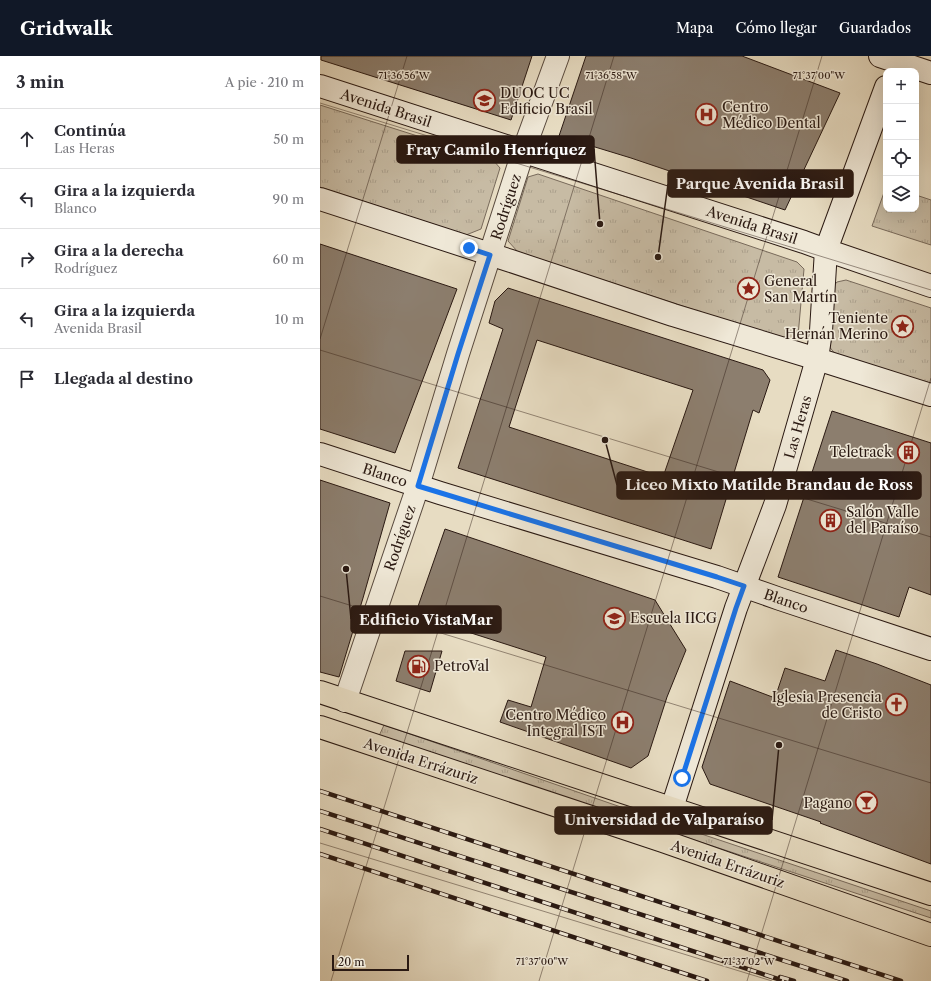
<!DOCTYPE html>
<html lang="es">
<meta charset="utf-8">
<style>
:root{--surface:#fff;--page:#f7f7f7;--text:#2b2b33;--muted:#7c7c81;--line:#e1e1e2;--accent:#111827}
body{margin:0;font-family:"Libre Caslon Text",serif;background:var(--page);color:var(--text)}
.controls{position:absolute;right:12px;top:12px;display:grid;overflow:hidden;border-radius:8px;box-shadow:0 4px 16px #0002}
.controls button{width:36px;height:36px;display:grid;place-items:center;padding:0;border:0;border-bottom:1px solid var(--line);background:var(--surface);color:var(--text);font:20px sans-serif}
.scale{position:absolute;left:12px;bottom:10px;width:77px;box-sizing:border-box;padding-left:4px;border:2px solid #2a1912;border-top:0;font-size:11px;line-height:14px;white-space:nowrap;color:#2a1912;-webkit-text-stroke:3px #efe8d7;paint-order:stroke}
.stop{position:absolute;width:12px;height:12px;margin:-9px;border:3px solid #1a73e8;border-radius:50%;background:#fff}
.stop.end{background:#1a73e8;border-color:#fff;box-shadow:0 1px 4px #0008}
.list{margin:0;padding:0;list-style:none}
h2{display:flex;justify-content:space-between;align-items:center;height:52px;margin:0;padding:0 16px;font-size:17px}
h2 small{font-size:13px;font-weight:400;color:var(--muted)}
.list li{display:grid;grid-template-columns:26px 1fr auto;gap:12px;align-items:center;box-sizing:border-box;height:60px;padding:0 16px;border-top:1px solid var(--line)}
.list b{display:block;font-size:15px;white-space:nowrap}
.list p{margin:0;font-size:13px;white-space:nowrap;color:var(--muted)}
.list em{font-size:13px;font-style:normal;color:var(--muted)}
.icon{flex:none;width:22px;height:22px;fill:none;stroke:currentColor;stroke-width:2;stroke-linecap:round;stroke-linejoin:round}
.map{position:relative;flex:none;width:611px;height:925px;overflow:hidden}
header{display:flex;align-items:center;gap:24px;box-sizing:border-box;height:56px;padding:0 20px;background:var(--accent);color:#fff}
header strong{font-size:19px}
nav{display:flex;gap:22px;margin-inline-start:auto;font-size:14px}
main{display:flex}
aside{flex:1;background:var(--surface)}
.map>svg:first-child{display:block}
.grass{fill:url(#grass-tufts);stroke:#786a5b}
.building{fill:#8c7e6e;stroke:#2a1912;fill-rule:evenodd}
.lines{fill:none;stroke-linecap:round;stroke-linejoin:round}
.street-casing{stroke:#594a3e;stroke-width:24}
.secondary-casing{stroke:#2a1912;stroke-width:24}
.primary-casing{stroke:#2a1912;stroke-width:24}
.street{stroke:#efe8d7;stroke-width:22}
.secondary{stroke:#efe8d7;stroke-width:22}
.primary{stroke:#e7dcc2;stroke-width:22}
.rail-casing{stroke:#2a1912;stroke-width:4.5}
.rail{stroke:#efe8d7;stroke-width:3;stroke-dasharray:9;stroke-linecap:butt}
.route{stroke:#1a73e8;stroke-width:5}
.ticks{fill:none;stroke:#2a1912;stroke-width:1;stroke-opacity:0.45}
.labels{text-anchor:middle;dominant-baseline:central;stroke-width:3;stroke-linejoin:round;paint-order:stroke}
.poi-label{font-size:14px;fill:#2a1912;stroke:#efe8d7;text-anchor:start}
.street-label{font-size:14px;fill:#2a1912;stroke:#efe8d7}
.ticks-label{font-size:10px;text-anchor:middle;fill:#2a1912;stroke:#efe8d7;stroke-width:3;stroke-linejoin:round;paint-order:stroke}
.leader{fill:none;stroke:#2a1912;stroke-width:1.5}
.callout-dot{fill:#2a1912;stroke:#efe8d7;stroke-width:1.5}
.callout{fill:#2a1912;stroke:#2a1912;stroke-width:1.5}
.callout-label{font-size:15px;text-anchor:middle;font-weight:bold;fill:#fff}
</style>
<header>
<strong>Gridwalk</strong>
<nav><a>Mapa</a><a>Cómo llegar</a><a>Guardados</a></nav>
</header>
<main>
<aside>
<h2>3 min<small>A pie · 210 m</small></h2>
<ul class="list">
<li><svg class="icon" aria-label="ahead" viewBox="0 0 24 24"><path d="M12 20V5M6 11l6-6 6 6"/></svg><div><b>Continúa</b><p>Las Heras</p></div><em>50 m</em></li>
<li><svg class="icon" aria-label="left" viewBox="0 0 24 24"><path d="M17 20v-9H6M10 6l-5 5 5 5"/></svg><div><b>Gira a la izquierda</b><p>Blanco</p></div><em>90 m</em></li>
<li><svg class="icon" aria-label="right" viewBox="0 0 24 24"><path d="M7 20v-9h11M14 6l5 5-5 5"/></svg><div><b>Gira a la derecha</b><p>Rodríguez</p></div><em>60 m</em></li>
<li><svg class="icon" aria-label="left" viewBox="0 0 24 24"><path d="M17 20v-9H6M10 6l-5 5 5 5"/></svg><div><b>Gira a la izquierda</b><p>Avenida Brasil</p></div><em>10 m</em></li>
<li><svg class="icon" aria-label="arrive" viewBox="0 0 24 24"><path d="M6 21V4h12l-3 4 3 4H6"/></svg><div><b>Llegada al destino</b></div></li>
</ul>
</aside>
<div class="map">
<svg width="611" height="925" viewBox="0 0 611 925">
<defs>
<pattern id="grass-tufts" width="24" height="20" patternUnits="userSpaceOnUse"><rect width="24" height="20" fill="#c7bba4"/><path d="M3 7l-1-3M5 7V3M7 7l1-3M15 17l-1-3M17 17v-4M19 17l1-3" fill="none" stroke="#aba08c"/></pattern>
</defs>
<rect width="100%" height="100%" fill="#e7dcc2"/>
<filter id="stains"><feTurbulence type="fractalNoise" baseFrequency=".005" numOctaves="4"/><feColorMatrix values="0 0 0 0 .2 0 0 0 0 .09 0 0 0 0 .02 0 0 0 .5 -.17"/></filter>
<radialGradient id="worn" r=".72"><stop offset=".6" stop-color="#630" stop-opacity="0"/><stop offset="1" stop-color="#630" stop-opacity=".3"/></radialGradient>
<g class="grass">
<path d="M0 49 173 104 180 112 161 173 146 179 0 131Z"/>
<path d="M218 118 477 206 484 213 478 280 469 285 198 196 188 185 208 121Z"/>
<path d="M566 131V153H596V139L611 144V189L552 170Z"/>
<path d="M526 224 611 252V330L516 299 508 289 511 233 517 226Z"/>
<path d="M64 669 295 749 611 855V862L59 680Z"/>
</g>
<g class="building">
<path d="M1 0H212L191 64 1 4Z"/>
<path d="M266 0H422L520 37 465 154 311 102 239 80Z"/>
<path d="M0 188 137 233 75 397 0 373Z"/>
<path d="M188 232 443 314 450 324 439 357 433 354 391 493 138 412 183 273 169 267 175 245ZM217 284 373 334 343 421 189 371Z"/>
<path d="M512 355 611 387V539L589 531 579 561 458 521Z"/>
<path d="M0 424 70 447 43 542 19 621 0 616Z"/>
<path d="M125 473 335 544 366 594 347 641 328 700 311 712 180 666 188 644 211 651 226 601 95 559Z"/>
<path d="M516 594 557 608 611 629V808L500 767 501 766 390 728 382 711 410 625 455 642 465 612 505 625Z"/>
<path d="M85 595H122L110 636 76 625Z"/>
</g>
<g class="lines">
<defs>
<path id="street" d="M25 645 98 430 138 298 203 96 238 0"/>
<g id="secondary">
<path d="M560 0 611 17"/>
<path d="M0 30 484 186 506 194 611 230"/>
<path d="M0 143 191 205 353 259 497 303 611 339"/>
<path d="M0 398 120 437 397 521 460 543 611 593"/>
<path d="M352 752 416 552 455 449 497 303 501 275 506 194 566 31"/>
</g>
<g id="primary">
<path d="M0 636 611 838"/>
<path d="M0 671 343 785 611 879"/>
</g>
</defs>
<use href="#street" class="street-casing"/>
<use href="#secondary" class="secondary-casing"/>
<use href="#primary" class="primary-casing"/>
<use href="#street" class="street"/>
<use href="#secondary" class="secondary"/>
<use href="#primary" class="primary"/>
<defs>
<g id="rail">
<path d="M0 735 581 925"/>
<path d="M0 755 527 925"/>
<path d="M0 773 464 925"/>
<path d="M0 798 387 925"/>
<path d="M460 921 474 925"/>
</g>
</defs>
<use href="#rail" class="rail-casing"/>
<use href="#rail" class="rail"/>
</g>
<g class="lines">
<path class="route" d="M149 192 170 199 138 298 98 430 397 521 424 530 416 552 362 722"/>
</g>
<path class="ticks" d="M0 47 611 234M0 283 87 0M0 294 611 481M0 540 611 727M0 787 452 925M11 925 294 0M219 925 502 0M427 925 611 322"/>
<defs>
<symbol id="university-ring" viewBox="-11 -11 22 22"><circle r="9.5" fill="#efe8d7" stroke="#8f2418" stroke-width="1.5"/><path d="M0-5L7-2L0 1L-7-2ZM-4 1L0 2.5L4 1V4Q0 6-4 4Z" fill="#8f2418"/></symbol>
<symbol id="hospital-ring" viewBox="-11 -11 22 22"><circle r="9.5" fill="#efe8d7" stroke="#8f2418" stroke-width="1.5"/><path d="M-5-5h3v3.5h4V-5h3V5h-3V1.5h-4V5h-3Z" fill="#8f2418"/></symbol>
<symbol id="sight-ring" viewBox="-11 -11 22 22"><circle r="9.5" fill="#efe8d7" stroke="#8f2418" stroke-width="1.5"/><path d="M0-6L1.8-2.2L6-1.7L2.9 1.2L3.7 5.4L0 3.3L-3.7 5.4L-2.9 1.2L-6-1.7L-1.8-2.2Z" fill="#8f2418"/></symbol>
<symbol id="building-ring" viewBox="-11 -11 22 22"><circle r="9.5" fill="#efe8d7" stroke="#8f2418" stroke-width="1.5"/><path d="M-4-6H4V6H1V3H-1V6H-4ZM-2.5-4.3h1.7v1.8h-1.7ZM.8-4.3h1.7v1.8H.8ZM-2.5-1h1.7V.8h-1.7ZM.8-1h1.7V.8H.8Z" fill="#8f2418"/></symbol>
<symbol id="fuel-ring" viewBox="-11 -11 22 22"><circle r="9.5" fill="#efe8d7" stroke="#8f2418" stroke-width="1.5"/><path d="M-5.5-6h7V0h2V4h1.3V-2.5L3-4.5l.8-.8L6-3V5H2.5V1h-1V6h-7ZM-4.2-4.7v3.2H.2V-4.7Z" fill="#8f2418"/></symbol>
<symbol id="church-ring" viewBox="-11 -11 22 22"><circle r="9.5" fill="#efe8d7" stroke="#8f2418" stroke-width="1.5"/><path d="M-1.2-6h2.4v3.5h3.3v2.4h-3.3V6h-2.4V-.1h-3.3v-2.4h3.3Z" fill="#8f2418"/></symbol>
<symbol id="bar-ring" viewBox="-11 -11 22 22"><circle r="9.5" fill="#efe8d7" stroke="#8f2418" stroke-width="1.5"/><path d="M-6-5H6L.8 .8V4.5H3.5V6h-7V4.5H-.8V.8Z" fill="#8f2418"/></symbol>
</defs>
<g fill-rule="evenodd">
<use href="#university-ring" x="152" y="32" width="25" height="25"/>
<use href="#hospital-ring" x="374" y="46" width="25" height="25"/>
<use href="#sight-ring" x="416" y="220" width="25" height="25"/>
<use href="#sight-ring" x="570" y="258" width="25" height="25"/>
<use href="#building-ring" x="576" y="384" width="25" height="25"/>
<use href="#building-ring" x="498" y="452" width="25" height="25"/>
<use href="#university-ring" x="282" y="550" width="25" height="25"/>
<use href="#fuel-ring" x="86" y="598" width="25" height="25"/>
<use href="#church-ring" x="564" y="636" width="25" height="25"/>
<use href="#hospital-ring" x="290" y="654" width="25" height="25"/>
<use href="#bar-ring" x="534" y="734" width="25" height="25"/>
</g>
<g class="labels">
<g class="poi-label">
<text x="180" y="37">DUOC UC<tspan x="180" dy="16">Edificio Brasil</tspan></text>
<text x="402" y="51">Centro<tspan x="402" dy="16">Médico Dental</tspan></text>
<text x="444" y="225">General<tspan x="444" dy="16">San Martín</tspan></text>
<text x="568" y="262" text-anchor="end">Teniente<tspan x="568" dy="16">Hernán Merino</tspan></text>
<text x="572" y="396" text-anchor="end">Teletrack</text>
<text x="526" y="456">Salón Valle<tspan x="526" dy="16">del Paraíso</tspan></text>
<text x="310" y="562">Escuela IICG</text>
<text x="114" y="610">PetroVal</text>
<text x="562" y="641" text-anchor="end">Iglesia Presencia<tspan x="562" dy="16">de Cristo</tspan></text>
<text x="286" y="659" text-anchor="end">Centro Médico<tspan x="286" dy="16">Integral IST</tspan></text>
<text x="532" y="747" text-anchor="end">Pagano</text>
</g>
<g class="street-label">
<text transform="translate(66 52) rotate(18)">Avenida Brasil</text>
<text transform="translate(186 151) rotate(-72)">Rodríguez</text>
<text transform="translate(432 169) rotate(18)">Avenida Brasil</text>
<text transform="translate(478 371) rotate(-74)">Las Heras</text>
<text transform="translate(65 419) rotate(18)">Blanco</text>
<text transform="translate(80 482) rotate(-71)">Rodríguez</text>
<text transform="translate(466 545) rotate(19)">Blanco</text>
<text transform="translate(101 705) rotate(18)">Avenida Errázuriz</text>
<text transform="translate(408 808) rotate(19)">Avenida Errázuriz</text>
</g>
</g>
<g class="ticks-label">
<text x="84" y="23">71°36'56"W</text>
<text x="291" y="23">71°36'58"W</text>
<text x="499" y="23">71°37'00"W</text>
<text x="222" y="909">71°37'00"W</text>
<text x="429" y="909">71°37'02"W</text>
</g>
<path class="leader" d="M280 168L274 93M338 201L348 128M285 384L297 429M26 513L31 563M459 689L452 764"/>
<g class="callout-dot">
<circle cx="280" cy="168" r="4"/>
<circle cx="338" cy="201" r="4"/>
<circle cx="285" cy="384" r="4"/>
<circle cx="26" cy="513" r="4"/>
<circle cx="459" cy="689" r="4"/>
</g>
<g class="callout">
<rect x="77" y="80" width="197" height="27" rx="4"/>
<rect x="348" y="114" width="185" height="27" rx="4"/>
<rect x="297" y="416" width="304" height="27" rx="4"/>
<rect x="31" y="550" width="150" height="27" rx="4"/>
<rect x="235" y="751" width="217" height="27" rx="4"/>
</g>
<g class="callout-label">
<text x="176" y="99">Fray Camilo Henríquez</text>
<text x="440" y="133">Parque Avenida Brasil</text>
<text x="449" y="434">Liceo Mixto Matilde Brandau de Ross</text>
<text x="106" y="569">Edificio VistaMar</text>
<text x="344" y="769">Universidad de Valparaíso</text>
</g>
<rect width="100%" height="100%" filter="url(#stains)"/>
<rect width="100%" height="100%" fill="url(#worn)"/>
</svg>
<div class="controls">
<button>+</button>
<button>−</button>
<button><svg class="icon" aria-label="locate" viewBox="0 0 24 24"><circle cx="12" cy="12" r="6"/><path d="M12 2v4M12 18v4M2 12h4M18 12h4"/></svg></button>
<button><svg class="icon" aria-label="layers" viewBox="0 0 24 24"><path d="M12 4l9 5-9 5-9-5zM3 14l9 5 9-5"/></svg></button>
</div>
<div class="scale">20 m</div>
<div class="stop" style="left:362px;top:722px"></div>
<div class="stop end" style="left:149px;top:192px"></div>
</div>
</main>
